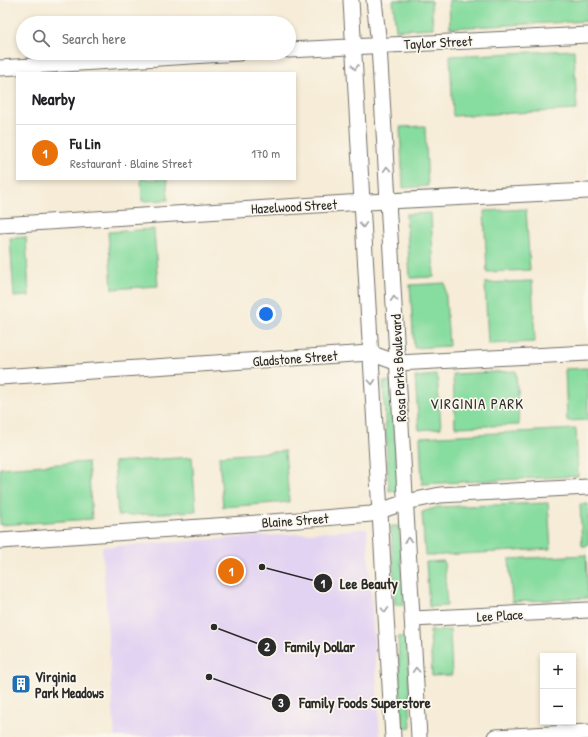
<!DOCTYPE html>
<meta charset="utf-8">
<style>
:root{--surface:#fff;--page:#f6f6f6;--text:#202124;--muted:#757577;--line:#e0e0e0;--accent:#111827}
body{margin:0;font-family:"Patrick Hand",sans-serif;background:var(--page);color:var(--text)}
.controls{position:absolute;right:12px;bottom:12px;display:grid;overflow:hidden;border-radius:0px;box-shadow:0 2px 6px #0003}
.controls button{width:36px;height:36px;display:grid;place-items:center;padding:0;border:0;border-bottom:1px solid var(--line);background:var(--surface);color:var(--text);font:20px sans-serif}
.you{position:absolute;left:266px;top:314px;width:14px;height:14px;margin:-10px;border:3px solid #fff;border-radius:50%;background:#1a73e8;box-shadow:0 0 0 6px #1a73e833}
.badge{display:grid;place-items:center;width:26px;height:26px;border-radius:50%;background:var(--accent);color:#fff;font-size:13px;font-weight:700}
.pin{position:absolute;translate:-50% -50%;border:2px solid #fff;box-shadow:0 1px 4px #0006}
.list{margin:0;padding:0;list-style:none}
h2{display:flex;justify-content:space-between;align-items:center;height:52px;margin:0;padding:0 16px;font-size:17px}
h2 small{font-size:13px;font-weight:400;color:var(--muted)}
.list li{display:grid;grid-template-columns:26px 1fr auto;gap:12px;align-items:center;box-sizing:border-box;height:56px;padding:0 16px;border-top:1px solid var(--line)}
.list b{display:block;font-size:15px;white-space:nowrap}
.list p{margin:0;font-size:13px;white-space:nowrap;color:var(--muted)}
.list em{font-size:13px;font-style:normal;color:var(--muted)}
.icon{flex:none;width:22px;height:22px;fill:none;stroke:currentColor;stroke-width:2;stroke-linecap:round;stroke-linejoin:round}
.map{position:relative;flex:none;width:588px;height:737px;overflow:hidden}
.search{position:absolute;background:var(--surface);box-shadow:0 2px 6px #0003;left:16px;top:16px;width:280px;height:44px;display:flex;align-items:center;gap:10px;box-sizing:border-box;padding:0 14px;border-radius:22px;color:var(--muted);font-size:15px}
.panel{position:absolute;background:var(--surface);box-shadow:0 2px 6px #0003;left:16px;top:72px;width:280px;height:108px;border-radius:0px}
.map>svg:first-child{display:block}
.built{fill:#e3d3f2}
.green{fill:#87dc9f;stroke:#598465}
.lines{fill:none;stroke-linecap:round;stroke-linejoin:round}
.minor-casing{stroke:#726f67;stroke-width:17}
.minor{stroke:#fff;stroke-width:15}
.oneway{stroke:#a0a0a0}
.labels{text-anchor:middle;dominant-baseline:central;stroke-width:3.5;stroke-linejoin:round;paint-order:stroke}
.street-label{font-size:14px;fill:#2b2b2b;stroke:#fbf7ec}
.poi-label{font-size:14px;font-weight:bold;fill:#2b2b2b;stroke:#fbf7ec;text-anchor:start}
.neighbourhood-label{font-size:15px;letter-spacing:1px;fill:#2b2b2b;stroke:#fbf7ec}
.leader{fill:none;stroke:#2b2b2b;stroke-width:1.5}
.callout-dot{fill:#2b2b2b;stroke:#fbf7ec;stroke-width:1.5}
.mark-label{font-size:12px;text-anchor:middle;font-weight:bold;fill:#fff}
.callout-label{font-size:15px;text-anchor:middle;font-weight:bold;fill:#2b2b2b;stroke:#fbf7ec;stroke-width:3.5;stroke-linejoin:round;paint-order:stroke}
</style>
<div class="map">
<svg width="588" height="737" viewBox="0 0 588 737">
<rect width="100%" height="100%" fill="#fbf7ec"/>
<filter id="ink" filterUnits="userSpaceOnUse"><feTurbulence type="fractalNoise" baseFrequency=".025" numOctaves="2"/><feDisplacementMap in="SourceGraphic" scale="8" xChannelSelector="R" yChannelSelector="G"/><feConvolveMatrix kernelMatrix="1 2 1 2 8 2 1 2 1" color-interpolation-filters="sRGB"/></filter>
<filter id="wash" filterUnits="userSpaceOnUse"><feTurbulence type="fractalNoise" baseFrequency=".012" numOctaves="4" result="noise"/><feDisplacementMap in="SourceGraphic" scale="16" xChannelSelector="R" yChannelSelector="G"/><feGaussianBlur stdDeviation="0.9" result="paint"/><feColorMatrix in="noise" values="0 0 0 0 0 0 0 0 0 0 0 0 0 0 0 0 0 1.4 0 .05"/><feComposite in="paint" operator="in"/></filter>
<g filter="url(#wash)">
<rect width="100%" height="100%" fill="#f6ecd7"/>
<path class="built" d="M367 529 380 737H115L102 547Z"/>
<g class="green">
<path d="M393 0H431L433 28 396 30Z"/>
<path d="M449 0H588V21L450 28Z"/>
<path d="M574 50 577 110 453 116 450 56Z"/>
<path d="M425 126 428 186 403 188 400 127Z"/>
<path d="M141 179H167L168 200 142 201Z"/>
<path d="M526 209 530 270 487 272 484 211Z"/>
<path d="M431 213 434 277 410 278 406 214Z"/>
<path d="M154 229 158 286 112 289 108 232Z"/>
<path d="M26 237 29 296 14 297 10 238Z"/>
<path d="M532 281 535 342 488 344 485 283Z"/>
<path d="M445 283 449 346 414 348 410 285Z"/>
<path d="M588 368V420L567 421 565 369Z"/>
<path d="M516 371 519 425 455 427 453 374Z"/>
<path d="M437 375 441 428 419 430 415 377Z"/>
<path d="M391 381 398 490 389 491 383 382Z"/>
<path d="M576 429 578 476 422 484 420 437Z"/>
<path d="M285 451 289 502 223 507 219 456Z"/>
<path d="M192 457 196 511 118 516 114 462Z"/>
<path d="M88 462 92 519 0 525V468Z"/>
<path d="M548 503 551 549 425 556 422 512 438 507Z"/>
<path d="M580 504H588V546H582Z"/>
<path d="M391 526H399L404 605H395Z"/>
<path d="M586 555 588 598 512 602 509 559Z"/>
<path d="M444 561 447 606 429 607 426 562Z"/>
<path d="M450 630 452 675 432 676 430 631Z"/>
<path d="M398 637H407L411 727 402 728Z"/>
</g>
</g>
<g filter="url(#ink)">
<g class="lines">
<defs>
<g id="minor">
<path d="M351 0 362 202 393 737"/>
<path d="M374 0 379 45 419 737"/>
<path d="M289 50 588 35"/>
<path d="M0 68 239 53"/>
<path d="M0 225 347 203 588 191"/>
<path d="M0 377 370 353 398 363 588 353"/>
<path d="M0 541 299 520 371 514 406 502 440 495 588 487"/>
<path d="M413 619 588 610"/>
<path d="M495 737 588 732"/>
</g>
</defs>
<use href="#minor" class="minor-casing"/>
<use href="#minor" class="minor"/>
</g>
<defs><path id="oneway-chevron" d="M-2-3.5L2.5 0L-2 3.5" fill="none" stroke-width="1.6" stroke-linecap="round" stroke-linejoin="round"/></defs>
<g class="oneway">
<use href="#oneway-chevron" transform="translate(355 67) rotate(87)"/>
<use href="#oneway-chevron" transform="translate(387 169) rotate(-93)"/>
<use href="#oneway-chevron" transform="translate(363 225) rotate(87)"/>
<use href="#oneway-chevron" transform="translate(394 299) rotate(-93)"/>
<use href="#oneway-chevron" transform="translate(372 382) rotate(87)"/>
<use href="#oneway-chevron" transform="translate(408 540) rotate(-94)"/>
<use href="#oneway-chevron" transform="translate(385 610) rotate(87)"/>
<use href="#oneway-chevron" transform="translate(416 670) rotate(-93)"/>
</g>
</g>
<defs>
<symbol id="building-square" viewBox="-11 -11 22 22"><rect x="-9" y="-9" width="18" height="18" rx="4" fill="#1f6fb2" stroke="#fbf7ec"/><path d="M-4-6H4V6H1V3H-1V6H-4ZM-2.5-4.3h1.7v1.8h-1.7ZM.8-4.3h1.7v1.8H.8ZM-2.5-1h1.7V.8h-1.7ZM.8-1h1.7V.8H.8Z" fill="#fff"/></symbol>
</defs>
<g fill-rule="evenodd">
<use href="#building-square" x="10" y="673" width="22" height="22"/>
</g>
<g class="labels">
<g class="street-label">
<text transform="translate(438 42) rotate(-3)">Taylor Street</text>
<text transform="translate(294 206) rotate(-3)">Hazelwood Street</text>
<text transform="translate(295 358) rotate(-4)">Gladstone Street</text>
<text transform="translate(398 368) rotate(-93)">Rosa Parks Boulevard</text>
<text transform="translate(295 520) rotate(-4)">Blaine Street</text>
<text transform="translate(500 615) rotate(-3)">Lee Place</text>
</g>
<g class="poi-label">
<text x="35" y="676">Virginia<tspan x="35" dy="16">Park Meadows</tspan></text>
</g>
<g class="neighbourhood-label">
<text x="477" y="403">VIRGINIA PARK</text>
</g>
</g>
<path class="leader" d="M262 567L323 583M214 627L267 647M209 677L281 703"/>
<g class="callout-dot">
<circle cx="262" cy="567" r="4"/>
<circle cx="214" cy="627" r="4"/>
<circle cx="209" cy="677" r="4"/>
<circle cx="323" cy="583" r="10"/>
<circle cx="267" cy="647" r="10"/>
<circle cx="281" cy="703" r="10"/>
</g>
<g class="mark-label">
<text x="323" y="588">1</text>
<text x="267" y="651">2</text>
<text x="281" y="707">3</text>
</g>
<g class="callout-label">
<text x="369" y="589">Lee Beauty</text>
<text x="320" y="652">Family Dollar</text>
<text x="365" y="708">Family Foods Superstore</text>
</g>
</svg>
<div class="controls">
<button>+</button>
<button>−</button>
</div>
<div class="you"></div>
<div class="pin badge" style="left:231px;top:571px;background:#e8710a">1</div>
<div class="search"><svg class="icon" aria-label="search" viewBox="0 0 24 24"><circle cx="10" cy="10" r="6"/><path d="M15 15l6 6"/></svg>Search here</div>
<section class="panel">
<h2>Nearby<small></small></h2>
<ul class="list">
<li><span class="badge" style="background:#e8710a">1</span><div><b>Fu Lin</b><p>Restaurant · Blaine Street</p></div><em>170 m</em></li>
</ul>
</section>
</div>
